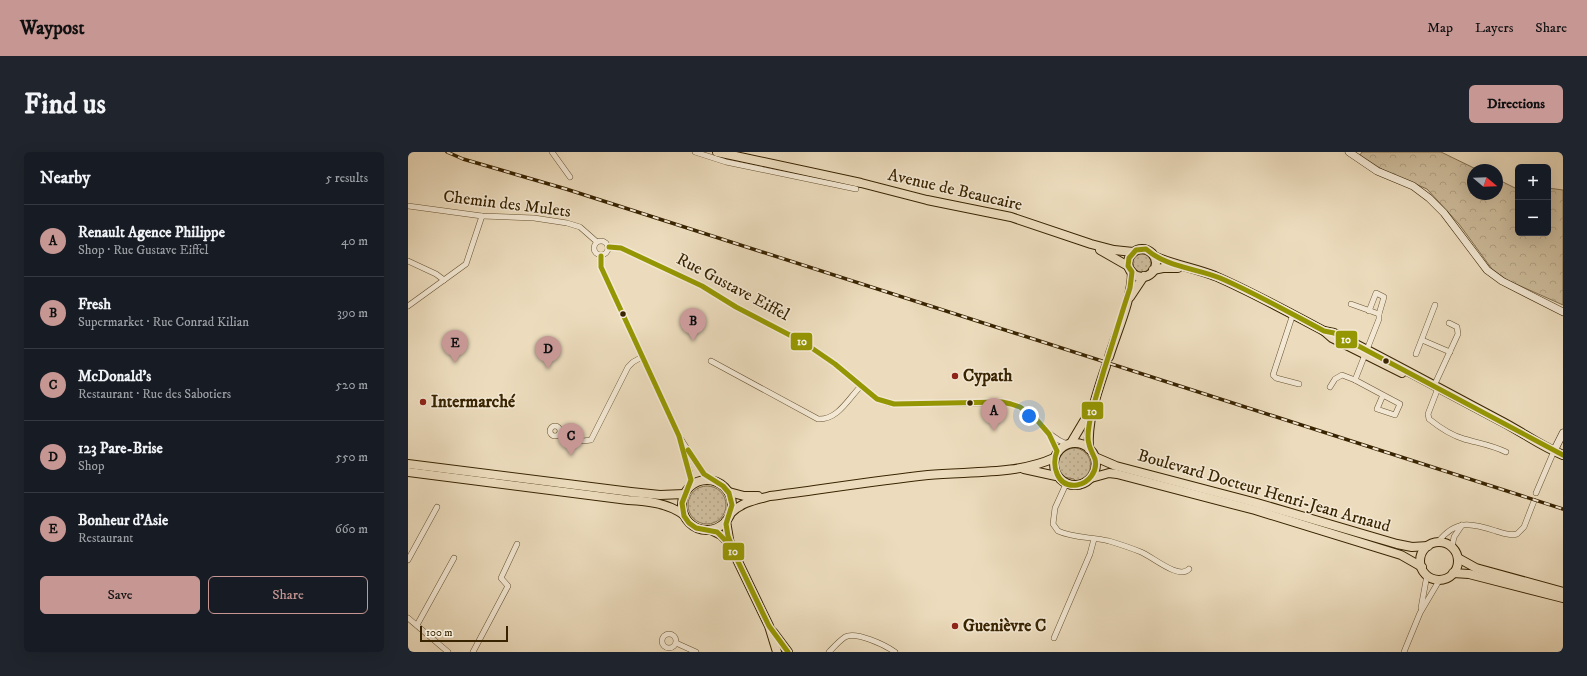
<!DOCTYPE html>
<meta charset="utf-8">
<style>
:root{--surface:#171b24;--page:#20242c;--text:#f1f3f6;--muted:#9ea1a6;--line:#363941;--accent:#c59692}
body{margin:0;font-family:"IM FELL DW Pica",serif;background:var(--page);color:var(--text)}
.controls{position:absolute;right:12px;top:12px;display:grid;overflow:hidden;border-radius:6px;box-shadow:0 4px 16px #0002}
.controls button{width:36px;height:36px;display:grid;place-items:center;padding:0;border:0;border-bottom:1px solid var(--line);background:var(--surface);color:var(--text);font:20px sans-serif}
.compass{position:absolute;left:1059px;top:12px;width:36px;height:36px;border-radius:50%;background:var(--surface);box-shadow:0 4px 16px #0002;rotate:109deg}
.scale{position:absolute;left:12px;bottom:10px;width:88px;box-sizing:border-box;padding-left:4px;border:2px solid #392401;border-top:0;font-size:11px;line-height:14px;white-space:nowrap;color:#392401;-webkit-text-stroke:3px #f3e8d4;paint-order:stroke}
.you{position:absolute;left:621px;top:264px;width:14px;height:14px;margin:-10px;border:3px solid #fff;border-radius:50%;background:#1a73e8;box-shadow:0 0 0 6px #1a73e833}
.badge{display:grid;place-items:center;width:26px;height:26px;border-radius:50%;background:var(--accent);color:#111;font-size:13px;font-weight:700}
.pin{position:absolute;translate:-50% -33px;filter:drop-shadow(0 1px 2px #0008)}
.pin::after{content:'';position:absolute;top:21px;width:14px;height:12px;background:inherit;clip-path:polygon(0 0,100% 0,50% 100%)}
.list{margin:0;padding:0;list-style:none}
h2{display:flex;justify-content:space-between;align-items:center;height:52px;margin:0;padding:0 16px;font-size:17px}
h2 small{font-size:13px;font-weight:400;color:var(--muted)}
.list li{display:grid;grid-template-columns:26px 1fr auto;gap:12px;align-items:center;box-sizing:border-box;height:72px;padding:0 16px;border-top:1px solid var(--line)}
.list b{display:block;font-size:15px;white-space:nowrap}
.list p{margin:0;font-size:13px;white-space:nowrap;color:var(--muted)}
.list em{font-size:13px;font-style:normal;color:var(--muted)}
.actions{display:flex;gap:8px;padding:12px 16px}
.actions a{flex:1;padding:9px 0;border:1px solid var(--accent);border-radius:6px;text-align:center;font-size:14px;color:var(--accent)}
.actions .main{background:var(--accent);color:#111}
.map{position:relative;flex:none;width:1155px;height:500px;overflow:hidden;border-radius:6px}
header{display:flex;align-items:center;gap:24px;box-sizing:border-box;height:56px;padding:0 20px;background:var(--accent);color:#111}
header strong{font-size:19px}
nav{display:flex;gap:22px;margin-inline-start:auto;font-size:14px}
.intro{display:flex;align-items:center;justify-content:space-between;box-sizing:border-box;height:96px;padding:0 24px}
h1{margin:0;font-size:28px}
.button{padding:10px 18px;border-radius:6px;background:var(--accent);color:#111;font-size:14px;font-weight:700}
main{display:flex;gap:24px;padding:0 24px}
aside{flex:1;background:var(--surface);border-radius:6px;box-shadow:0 4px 16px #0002}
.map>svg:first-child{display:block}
.grass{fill:url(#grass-dots);stroke:#84704f}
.forest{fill:url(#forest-crowns);stroke:#84704f}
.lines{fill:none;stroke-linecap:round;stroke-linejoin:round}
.street-casing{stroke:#665230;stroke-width:6}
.secondary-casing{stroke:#392401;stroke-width:8}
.primary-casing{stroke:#392401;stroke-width:10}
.street{stroke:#f3e8d4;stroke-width:5}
.secondary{stroke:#f3e8d4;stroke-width:7}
.primary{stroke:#ecdcbd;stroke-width:8}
.rail-casing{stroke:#392401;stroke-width:3.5}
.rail{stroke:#f3e8d4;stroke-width:2;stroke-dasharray:6;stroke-linecap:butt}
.bus-1-casing{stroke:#f3e8d4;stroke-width:8}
.bus-1{stroke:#959603;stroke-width:5}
.bus-dot{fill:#392401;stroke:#f3e8d4;stroke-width:1.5}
.poi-dot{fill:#8f2418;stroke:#f3e8d4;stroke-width:1.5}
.labels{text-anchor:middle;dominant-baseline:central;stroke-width:3;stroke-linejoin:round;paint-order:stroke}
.street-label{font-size:17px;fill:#392401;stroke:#f3e8d4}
.poi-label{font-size:17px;font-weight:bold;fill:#392401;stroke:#f3e8d4;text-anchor:start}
.line-badge{stroke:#f3e8d4;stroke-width:1.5}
.badge-label{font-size:11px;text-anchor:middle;font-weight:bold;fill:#fff}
</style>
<header>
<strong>Waypost</strong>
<nav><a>Map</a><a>Layers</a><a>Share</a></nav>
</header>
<div class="intro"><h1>Find us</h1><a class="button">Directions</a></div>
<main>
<aside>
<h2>Nearby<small>5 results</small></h2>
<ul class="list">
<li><span class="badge">A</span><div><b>Renault Agence Philippe</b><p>Shop · Rue Gustave Eiffel</p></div><em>40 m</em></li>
<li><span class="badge">B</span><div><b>Fresh</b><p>Supermarket · Rue Conrad Kilian</p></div><em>390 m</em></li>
<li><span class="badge">C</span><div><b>McDonald's</b><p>Restaurant · Rue des Sabotiers</p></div><em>520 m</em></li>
<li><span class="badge">D</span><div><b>123 Pare-Brise</b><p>Shop</p></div><em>550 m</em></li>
<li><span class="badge">E</span><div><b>Bonheur d'Asie</b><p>Restaurant</p></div><em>660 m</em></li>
</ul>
<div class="actions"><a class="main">Save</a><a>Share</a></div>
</aside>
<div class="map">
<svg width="1155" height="500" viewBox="0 0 1155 500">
<defs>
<pattern id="grass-dots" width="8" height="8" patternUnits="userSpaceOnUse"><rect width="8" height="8" fill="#cebd9d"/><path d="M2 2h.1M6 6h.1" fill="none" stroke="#b2a285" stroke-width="1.8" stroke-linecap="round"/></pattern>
<pattern id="forest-crowns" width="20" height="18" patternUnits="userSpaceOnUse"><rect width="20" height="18" fill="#cebd9d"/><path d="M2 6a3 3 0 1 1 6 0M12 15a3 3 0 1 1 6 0" fill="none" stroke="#b2a285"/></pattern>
</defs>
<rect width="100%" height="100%" fill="#ecdcbd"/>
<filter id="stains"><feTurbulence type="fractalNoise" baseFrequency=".005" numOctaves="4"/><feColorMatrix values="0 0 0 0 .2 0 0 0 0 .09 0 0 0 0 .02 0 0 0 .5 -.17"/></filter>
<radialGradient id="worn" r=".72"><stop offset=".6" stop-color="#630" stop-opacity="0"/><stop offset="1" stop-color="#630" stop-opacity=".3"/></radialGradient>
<g class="grass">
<circle cx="734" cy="111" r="9"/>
<path d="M668 296C688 300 687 327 667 329L666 327 655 325C645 312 652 296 668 296Z"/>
<circle cx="299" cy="353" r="19"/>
</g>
<path class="forest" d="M954 0H1033L1070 18H1065V42H1089V27L1107 36H1110V81H1140V36L1155 38V153L1099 128 1084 117 1051 72 1019 37 975 18 952 3Z"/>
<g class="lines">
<defs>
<g id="street">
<path d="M144 0 162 25"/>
<path d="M287 0 318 10 448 37"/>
<path d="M0 54 74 64 126 66 159 71 172 75 189 90"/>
<circle cx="193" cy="96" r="7"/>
<path d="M201 95 213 96 294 134 328 155 395 190 427 212 469 247 480 251 486 252 601 251C628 258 634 283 659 292"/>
<path d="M193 104V115L271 284 292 317 303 328"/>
<path d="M0 109 28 122 36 128"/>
<path d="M943 152 971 162"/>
<path d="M0 154 58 112 74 64"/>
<path d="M961 159 968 141 976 145 971 162V167L947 228 975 243 969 257 987 263 992 252 975 243"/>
<path d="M885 162 865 223 868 226 891 232"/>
<path d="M1014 188 1042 200"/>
<path d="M1008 202 1027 153"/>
<path d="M303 209 410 267C430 268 440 247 453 234"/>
<path d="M1026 234 1050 182 1049 175 1041 171"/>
<path d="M922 235 927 227 934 223 947 228"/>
<path d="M1030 236 1020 262 1021 267C1031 275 1042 283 1056 287 1070 291 1084 293 1098 300"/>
<circle cx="147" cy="279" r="5"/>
<path d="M152 281 175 289 183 288 220 215 225 210 234 205"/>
<path d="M644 286 649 299"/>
<path d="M272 289 282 321 283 333"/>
<path d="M658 332 647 356 645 372 650 379C665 386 684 385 701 389 711 392 723 396 733 400 745 405 771 428 781 417"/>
<path d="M1128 341 1146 299"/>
<path d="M1030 390C1048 367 1063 371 1088 379 1095 381 1102 384 1109 382L1116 375 1126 349"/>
<path d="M1044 395 1046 385 1054 373"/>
<path d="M0 408 29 355"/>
<path d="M1013 456 1019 423"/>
<path d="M0 466 40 500"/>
<path d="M9 473 46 406"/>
<circle cx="261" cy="489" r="7"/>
<path d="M646 486 682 402 686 387"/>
<path d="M268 491 288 500"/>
<path d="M65 500 100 434 93 426 109 392"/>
<path d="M421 500C426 495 431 489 437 485 448 479 477 493 487 500"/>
<path d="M996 500 1012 461 1032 427"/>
</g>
<g id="secondary">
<path d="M941 0 969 19 1005 34 1021 46 1036 61 1079 118 1094 129 1155 160"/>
<path d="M1146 299 1155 281"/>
</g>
<g id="primary">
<path d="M309 0 453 31 519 48 603 65 683 92 706 98 725 100"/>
<circle cx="734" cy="111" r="14"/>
<path d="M692 98 720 114"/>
<path d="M746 104C766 113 787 116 807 124 844 140 880 160 916 179L926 181C982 209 1036 239 1091 268 1113 279 1132 294 1155 303"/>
<path d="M745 118 755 116H770"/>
<path d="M722 145 736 124"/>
<path d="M916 179 924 186 994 221"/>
<path d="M701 205C709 179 724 147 724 120"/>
<circle cx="667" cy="312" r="21"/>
<path d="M663 291 682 259"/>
<path d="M681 297C679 268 689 241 698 214"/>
<path d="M687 305 708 314 849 351 989 392 1004 395 1020 394"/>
<path d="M0 312 223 340 252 343 276 342"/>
<path d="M616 317 648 324"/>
<path d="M0 320 220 348C239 349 260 351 276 363"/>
<path d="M683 326 701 321 709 322 847 358 993 403 1014 415"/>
<circle cx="299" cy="353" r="25"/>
<path d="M321 340 336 344H350"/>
<path d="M323 361C334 350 347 348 362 344 415 337 467 329 520 323 561 319 609 323 646 306"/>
<path d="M318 369 322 393 361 474 369 500"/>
<path d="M303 378 313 383 322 392"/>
<circle cx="1031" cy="409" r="19"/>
<path d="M1050 406 1068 416 1155 440"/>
<path d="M1045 421 1061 422 1155 446"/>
<path d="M365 480 380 500"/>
</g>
</defs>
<use href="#street" class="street-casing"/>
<use href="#secondary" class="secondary-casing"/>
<use href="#primary" class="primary-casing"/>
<use href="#street" class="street"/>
<use href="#secondary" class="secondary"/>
<use href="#primary" class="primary"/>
<defs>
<path id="rail" d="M39 0 55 7 158 37 1155 357"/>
</defs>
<use href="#rail" class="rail-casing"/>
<use href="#rail" class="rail"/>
<defs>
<g id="bus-1">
<path d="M201 95 213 96 294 134 328 155 395 190 427 212 469 247 486 252 594 250 603 252 612 255 628 267 641 282 649 299C643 313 649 336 669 333 681 331 690 319 687 307 685 302 682 297 681 292 679 286 680 280 681 274 684 255 691 236 696 218 705 191 713 163 722 136L724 120 720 114 721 106 728 98 738 97C758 115 787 116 812 126 847 141 882 161 916 179L926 181 1155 303"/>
<path d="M193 104V115L271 284 283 328 274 351 276 364 281 371 288 376 309 380 322 393 361 474 380 500"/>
<path d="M280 298 296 322 315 334 321 341 324 353 318 372 320 384 326 399"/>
</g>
</defs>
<use href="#bus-1" class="bus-1-casing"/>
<use href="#bus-1" class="bus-1"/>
</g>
<g class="bus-dot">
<circle cx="215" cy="162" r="3.5"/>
<circle cx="978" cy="209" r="3.5"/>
<circle cx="562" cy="251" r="3.5"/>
</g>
<g class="poi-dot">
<circle cx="547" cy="224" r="4"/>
<circle cx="15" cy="250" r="4"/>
<circle cx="547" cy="474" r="4"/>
</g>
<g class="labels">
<g class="street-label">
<text transform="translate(547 38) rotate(13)">Avenue de Beaucaire</text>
<text transform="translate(99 52) rotate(7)">Chemin des Mulets</text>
<text transform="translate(325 135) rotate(28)">Rue Gustave Eiffel</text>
<text transform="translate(856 339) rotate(16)">Boulevard Docteur Henri-Jean Arnaud</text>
</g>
<g class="poi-label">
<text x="555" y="224">Cypath</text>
<text x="23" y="250">Intermarché</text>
<text x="555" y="474">Guenièvre C</text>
</g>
</g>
<g class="line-badge">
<rect x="927" y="178" width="23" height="19" rx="4" fill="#959603"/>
<rect x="382" y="180" width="23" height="19" rx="4" fill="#959603"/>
<rect x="673" y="249" width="23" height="19" rx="4" fill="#959603"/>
<rect x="314" y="390" width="23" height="19" rx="4" fill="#959603"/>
</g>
<g class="badge-label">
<text x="938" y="191">10</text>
<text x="394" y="193">10</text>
<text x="684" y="263">10</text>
<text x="325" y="403">10</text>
</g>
<rect width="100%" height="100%" filter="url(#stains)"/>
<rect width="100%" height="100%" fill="url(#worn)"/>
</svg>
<div class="controls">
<button>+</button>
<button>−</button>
</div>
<svg class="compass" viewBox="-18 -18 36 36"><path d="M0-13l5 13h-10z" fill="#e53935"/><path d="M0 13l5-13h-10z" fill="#9ea1a6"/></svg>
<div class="scale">100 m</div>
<div class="you"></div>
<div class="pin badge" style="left:586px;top:279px">A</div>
<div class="pin badge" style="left:285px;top:189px">B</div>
<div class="pin badge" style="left:163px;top:304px">C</div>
<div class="pin badge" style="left:140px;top:217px">D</div>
<div class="pin badge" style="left:47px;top:211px">E</div>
</div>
</main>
